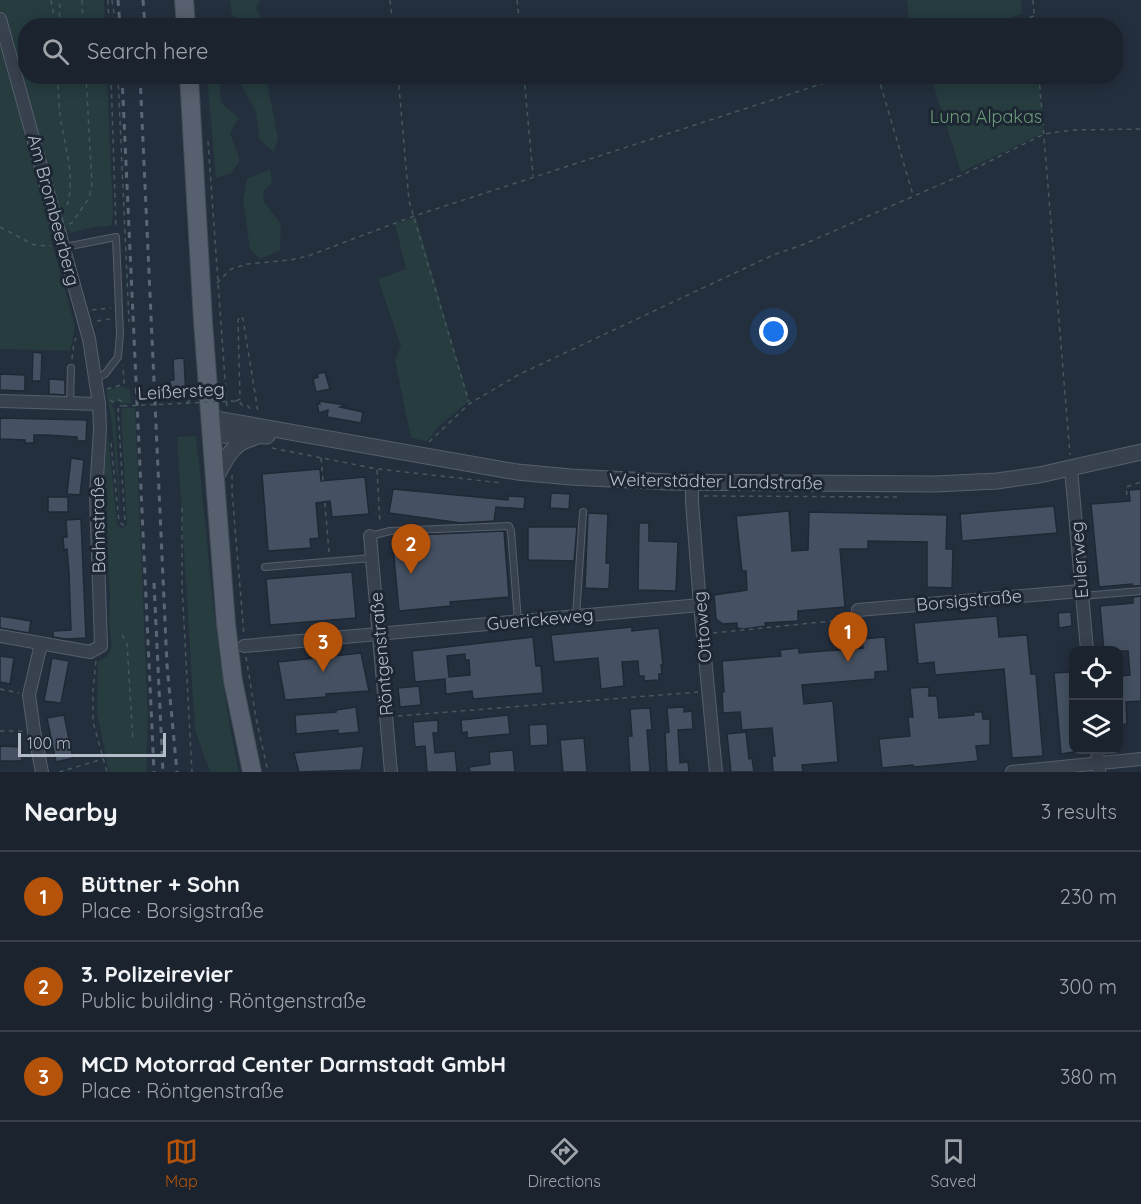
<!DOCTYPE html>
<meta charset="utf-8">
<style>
:root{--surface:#1b232e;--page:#242b36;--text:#f1f3f6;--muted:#a0a4aa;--line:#39404a;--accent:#b45309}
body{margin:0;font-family:Quicksand,sans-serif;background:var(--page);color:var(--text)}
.controls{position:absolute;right:18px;bottom:18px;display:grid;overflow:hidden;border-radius:12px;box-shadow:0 3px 15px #0003}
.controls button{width:54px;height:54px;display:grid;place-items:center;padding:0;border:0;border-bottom:2px solid var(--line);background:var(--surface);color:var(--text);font:30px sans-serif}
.scale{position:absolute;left:18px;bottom:15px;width:148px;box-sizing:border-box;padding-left:6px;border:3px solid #b4bcc9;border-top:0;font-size:16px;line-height:21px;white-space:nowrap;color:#b4bcc9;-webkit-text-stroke:4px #1d2633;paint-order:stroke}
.you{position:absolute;left:774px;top:332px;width:21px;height:21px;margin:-15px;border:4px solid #fff;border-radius:50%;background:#1a73e8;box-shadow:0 0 0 9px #1a73e833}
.badge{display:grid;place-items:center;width:39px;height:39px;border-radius:50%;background:var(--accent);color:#fff;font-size:20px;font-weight:700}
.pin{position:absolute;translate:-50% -50px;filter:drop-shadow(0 2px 3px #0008)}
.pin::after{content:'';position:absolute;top:32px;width:21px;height:18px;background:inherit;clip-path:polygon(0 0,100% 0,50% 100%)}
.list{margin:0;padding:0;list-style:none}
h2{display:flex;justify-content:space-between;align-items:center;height:78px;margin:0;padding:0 24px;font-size:26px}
h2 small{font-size:20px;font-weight:400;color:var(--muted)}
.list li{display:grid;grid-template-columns:39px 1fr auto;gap:18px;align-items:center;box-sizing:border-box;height:90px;padding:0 24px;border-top:2px solid var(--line)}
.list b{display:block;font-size:22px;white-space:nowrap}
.list p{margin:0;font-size:20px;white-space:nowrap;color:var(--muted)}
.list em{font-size:20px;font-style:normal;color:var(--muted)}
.icon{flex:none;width:33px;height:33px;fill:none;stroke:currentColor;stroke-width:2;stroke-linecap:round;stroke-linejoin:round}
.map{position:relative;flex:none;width:1141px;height:772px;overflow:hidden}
.search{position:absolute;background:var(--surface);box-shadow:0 3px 15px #0003;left:18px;right:18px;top:18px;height:66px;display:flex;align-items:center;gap:15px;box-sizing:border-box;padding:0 21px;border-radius:24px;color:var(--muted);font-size:22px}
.sheet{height:348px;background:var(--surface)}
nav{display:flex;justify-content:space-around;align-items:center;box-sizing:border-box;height:84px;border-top:2px solid var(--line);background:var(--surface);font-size:16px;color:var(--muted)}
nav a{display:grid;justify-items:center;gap:3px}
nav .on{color:var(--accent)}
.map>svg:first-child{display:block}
.green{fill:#263c3f}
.building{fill:#455162;stroke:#1f2835;stroke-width:1.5;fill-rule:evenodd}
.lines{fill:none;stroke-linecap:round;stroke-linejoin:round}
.service-casing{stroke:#565f6c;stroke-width:8}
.minor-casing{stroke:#565f6c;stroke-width:14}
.tertiary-casing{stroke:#565f6c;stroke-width:17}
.primary-casing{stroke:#414a57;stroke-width:20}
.path{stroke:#44595c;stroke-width:1.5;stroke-dasharray:4.5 4.5;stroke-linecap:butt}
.service{stroke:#38414e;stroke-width:6}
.minor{stroke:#38414e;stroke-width:12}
.tertiary{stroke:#38414e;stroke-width:15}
.primary{stroke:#56606e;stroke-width:18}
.rail{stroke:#5a6575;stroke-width:3;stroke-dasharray:6 6;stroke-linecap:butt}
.path-bridge{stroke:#44595c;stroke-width:1.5;stroke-dasharray:4.5 4.5;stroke-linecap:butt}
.labels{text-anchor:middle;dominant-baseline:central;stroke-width:6;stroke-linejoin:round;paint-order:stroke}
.park-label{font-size:18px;fill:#6b9a76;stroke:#1d2633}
.street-label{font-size:18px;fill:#b4bcc9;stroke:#1d2633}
</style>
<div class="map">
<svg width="1141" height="772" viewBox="0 0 1141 772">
<rect width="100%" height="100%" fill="#242f3e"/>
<g class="green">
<path d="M0 0H104L105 25 26 26V76L107 77 113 215 111 226 94 227 70 233 69 230H67L69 239 66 237 56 243 53 234 50 235 75 327 70 351 0 349Z"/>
<path d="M230 0H260L256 7 264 25H244L232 15Z"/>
<path d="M907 0H1021L1022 14 986 25H909Z"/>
<path d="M207 77H234L220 86 221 103 239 118 230 133 240 160 232 173 216 178Z"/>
<path d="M236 77H266L278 138 274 152 259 139 256 111Z"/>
<path d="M931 77H1039L1043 133 961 172Z"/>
<path d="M270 169 272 183 263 191 264 202 281 224 280 250 260 259 250 249 243 200 247 179Z"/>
<path d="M416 217 469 401 439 426 427 441 411 438 395 360 401 346 378 279 406 269 395 224Z"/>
<path d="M121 386 130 390 131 403 123 404 119 401 115 402 112 405 115 411 121 522 111 415 106 395 108 390Z"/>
<path d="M123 408H135L148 717 146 772H109L97 713 98 661 107 657 112 646 109 625 110 595 102 492 108 434 117 524 122 529 127 524 121 411Z"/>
<path d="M196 436C209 548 215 661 239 772H210L195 730 177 437Z"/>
</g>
<g class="building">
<path d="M33 352 42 353 41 381H32Z"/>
<path d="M184 358 186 397H175V392H171L170 380H174L173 359Z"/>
<path d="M325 372 330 389 316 392 313 379 318 377 317 374Z"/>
<path d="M0 374 25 375V391L0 390Z"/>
<path d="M49 379 65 380V395L49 394Z"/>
<path d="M319 401 345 405 340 407 363 412 361 423 327 417 328 410 319 413 317 404H320Z"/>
<path d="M0 418 87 420 86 441H77V437L47 435H34V443H25V440L0 439Z"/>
<path d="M71 458 84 460 80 495 67 494Z"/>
<path d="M320 469 321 481 365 477 369 514 332 517 330 501 316 503 319 538 310 539 311 548 268 551 262 474Z"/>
<path d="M393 489 508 500V496L525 497 524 509 496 507 494 521 461 523 389 513Z"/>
<path d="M1141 489V586H1132V584L1099 587 1091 504 1130 501 1129 490Z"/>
<path d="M551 493 570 494 569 509 550 508Z"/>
<rect x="48" y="497" width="20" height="15"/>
<path d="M1054 506 1057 533 962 541 960 514Z"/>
<path d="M789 511 792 551 808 550 809 512 947 515 946 549H953L952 588 927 587V542L868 541V549H840L845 607 798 611V621L765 623 766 626 744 629 737 628V623L723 624 716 619 714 595 747 590 746 571H742L736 516Z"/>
<path d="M588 513 608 514 606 563H610L609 589 585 588Z"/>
<path d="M81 519 86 638 65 639 53 637V631L71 630 69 572 67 549 64 550 63 537H67L66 520Z"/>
<path d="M639 523H649V541L678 542 676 591 638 590Z"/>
<path d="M528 527H577L574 561 528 560Z"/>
<path d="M504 531 509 597 450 602 451 606 399 611 392 536Z"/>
<path d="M352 572 356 618 270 625 266 579Z"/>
<path d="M1141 596V701L1126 702 1127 724 1119 725V676L1130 675 1128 651H1104L1100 606 1133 603V597Z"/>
<path d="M1071 612 1072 626 1059 628 1058 613Z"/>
<path d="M0 616 31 621 29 633 0 628Z"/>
<path d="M997 616 999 637 1027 635 1031 674H1036L1043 756 1012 758 1004 669 935 675 934 662 918 664 914 623Z"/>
<path d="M632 627V631L659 628 663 665H661L662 674H659V680L644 681V676H639L638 661 622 662 624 686 601 689 598 658 554 662 551 635Z"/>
<path d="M533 637 536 666H541L543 693 473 699 472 691 446 694 445 679 415 682 412 651ZM465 654V660H469L470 675 449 677 447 656Z"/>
<path d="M885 637 888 671 875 672V679L802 685 804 704 833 701 838 762 802 765 803 772H773L772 756H775L772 728 742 730 740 712 723 713 722 692H724L722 661 781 656 780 650 799 648V653L863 648 862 639Z"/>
<path d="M361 653 369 691 326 694V697L285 700 278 662Z"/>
<path d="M0 656 14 658 10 684 0 682Z"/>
<path d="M52 658 69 661 61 703 44 701Z"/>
<path d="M1070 672 1074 706V752L1061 754 1054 673Z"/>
<path d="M419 686 421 705 400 707 398 688Z"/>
<path d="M929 687V696H937L939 718 974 715 973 712H982L983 719H990V745L976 746 978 761 914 767 913 765 882 768 879 739 910 736 908 717H913L910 688Z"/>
<path d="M356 707 359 732 338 734V730L296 734 295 715 336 712V710Z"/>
<path d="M684 707V712L692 711 693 729 678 730 680 763 688 762 689 772H667L665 733 669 732 667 708Z"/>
<path d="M650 708 652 730H647L650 772H630L628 736H632L630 709Z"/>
<path d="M64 715 73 758 56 762 47 718Z"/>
<path d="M508 715 510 734 467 738V732L462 733 461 720Z"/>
<path d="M438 720V733H433L435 753 455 751 457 772H427L425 746 415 747 413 722Z"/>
<path d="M547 724 548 745 530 746 529 725Z"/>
<path d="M746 732 749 759 752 758 754 772H731L727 734Z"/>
<path d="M584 738 587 772H563L560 740Z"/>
<path d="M0 746 22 747V761H0Z"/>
<path d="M364 746 361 770 299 772 294 753Z"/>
<path d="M513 750 515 772H470L469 767 490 764 489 752Z"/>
</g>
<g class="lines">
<defs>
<g id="service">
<path d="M65 247 116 237 120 334 118 357 105 374 95 379"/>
<path d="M70 403 71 368"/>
<path d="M370 536 390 531 509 526 511 531 518 621"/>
<path d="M265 567 372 558"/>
<path d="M1082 596 1141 591"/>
<path d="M576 616 583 512"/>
</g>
<g id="minor">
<path d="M0 19 89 339 99 404 100 429 96 494 101 646 90 652 0 636"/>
<path d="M0 401 99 404"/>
<path d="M1071 469 1087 650"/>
<path d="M692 482V502L700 605 716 772"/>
<path d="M370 536 391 772"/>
<path d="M858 610 1081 591"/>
<path d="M41 644 29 695 34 731 42 772"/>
<path d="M244 646 700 605"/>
<path d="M1097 750 1099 771"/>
<path d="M1012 772 1141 759"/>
</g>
<g id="tertiary">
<path d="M211 418 517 472 571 477 669 482 935 484 997 481 1039 475 1141 452"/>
<path d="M213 435 267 436"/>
<path d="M216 477C226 459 232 443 253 438"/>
</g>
<g id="primary">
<path d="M184 0 186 26"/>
<path d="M189 76 203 322 226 624 233 681 252 772"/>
</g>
</defs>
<use href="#service" class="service-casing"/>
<use href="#minor" class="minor-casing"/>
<use href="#tertiary" class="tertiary-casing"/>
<use href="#primary" class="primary-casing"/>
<g class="path">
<path d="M51 0 56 26"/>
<path d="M82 0 83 26"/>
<path d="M108 0 109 26"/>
<path d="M112 0 116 26"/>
<path d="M390 0 393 26"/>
<path d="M517 0 520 26"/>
<path d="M1033 0 1035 26"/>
<path d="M59 26 60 0"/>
<path d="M1004 26 1034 16"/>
<path d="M58 76C58 89 59 102 60 115 64 146 77 178 66 209"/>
<path d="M111 76 116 229"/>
<path d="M118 76 129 322"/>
<path d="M398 76 409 201 469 402"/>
<path d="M524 76 533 176"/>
<path d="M878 76 913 195"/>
<path d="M1039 76 1070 455"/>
<path d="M208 141 227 408"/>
<path d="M69 224 72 223 89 198 92 185 86 76"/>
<path d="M0 227 34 245 51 246"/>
<path d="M217 283 231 269 247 264 290 260 308 256 414 216 846 76"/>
<path d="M92 310 111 308"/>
<path d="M97 321 110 319"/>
<path d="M72 359 74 342 76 338"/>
<path d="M107 389 124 384 123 365"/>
<path d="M110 400 113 402 120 400 123 403 120 406"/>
<path d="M236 401 240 399 238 320 241 316 243 319 258 412"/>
<path d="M240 402 242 405H247L253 412"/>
<path d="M186 403 194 397"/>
<path d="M429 442 469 404 518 375 773 255 802 245 962 175 1044 134 1073 130 1141 129"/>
<path d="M111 443 119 522 123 525 125 522 118 411 119 406H123"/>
<path d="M272 448 377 469 502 483"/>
<path d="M321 458 329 552"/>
<path d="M377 470 380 524"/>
<path d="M232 475V492L244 635"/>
<path d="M1127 495 1126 487 1141 482"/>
<path d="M704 496 897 497"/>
<path d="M182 508V586L192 772"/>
<path d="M713 633 852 619"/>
<path d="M122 635 127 644 133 741"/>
<path d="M246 657 256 718 268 772"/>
<path d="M96 661 93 690V722L107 772"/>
<path d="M0 689 19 693"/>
<path d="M398 716 698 692"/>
<path d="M0 731H24"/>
<path d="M59 772 103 759"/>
</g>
<use href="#service" class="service"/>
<use href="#minor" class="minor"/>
<use href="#tertiary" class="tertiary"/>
<use href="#primary" class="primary"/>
<g class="rail">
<path d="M118 0 120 26"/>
<path d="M143 0 145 26"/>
<path d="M122 76 154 772"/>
<path d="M140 76 167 665 177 772"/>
<path d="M154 583 163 772"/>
</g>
<path class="path-bridge" d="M123 406 236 401"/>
</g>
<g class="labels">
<g class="park-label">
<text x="986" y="116">Luna Alpakas</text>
</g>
<g class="street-label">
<text transform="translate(54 210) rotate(75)">Am Brombeerberg</text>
<text transform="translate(181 391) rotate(-3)">Leißersteg</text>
<text transform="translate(716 481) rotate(1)">Weiterstädter Landstraße</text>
<text transform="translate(98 525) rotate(-91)">Bahnstraße</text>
<text transform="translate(1079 560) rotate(-94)">Eulerweg</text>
<text transform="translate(969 600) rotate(-5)">Borsigstraße</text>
<text transform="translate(540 619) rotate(-5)">Guerickeweg</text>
<text transform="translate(702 627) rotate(-95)">Ottoweg</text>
<text transform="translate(381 654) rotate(-95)">Röntgenstraße</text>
</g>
</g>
</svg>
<div class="controls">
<button><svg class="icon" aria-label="locate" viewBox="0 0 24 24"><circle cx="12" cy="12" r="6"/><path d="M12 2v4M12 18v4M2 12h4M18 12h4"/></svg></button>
<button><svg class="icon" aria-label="layers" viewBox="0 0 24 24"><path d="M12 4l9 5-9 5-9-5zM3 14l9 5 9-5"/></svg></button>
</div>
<div class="scale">100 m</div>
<div class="you"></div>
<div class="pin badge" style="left:848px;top:662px">1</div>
<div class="pin badge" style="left:411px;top:574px">2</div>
<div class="pin badge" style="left:323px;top:672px">3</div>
<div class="search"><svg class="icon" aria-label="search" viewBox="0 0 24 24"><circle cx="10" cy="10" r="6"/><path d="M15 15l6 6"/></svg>Search here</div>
</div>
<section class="sheet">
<h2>Nearby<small>3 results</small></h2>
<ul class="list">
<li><span class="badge">1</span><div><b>Büttner + Sohn</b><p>Place · Borsigstraße</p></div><em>230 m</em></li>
<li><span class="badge">2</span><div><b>3. Polizeirevier</b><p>Public building · Röntgenstraße</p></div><em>300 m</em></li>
<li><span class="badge">3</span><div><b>MCD Motorrad Center Darmstadt GmbH</b><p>Place · Röntgenstraße</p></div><em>380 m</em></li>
</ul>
</section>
<nav>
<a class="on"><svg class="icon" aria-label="map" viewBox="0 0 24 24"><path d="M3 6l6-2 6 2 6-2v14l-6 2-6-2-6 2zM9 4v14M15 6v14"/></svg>Map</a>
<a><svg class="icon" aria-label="directions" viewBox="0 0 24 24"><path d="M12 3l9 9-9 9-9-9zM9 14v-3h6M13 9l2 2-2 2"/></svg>Directions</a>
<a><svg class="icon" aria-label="saved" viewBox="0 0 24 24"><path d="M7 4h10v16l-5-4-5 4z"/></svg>Saved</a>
</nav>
